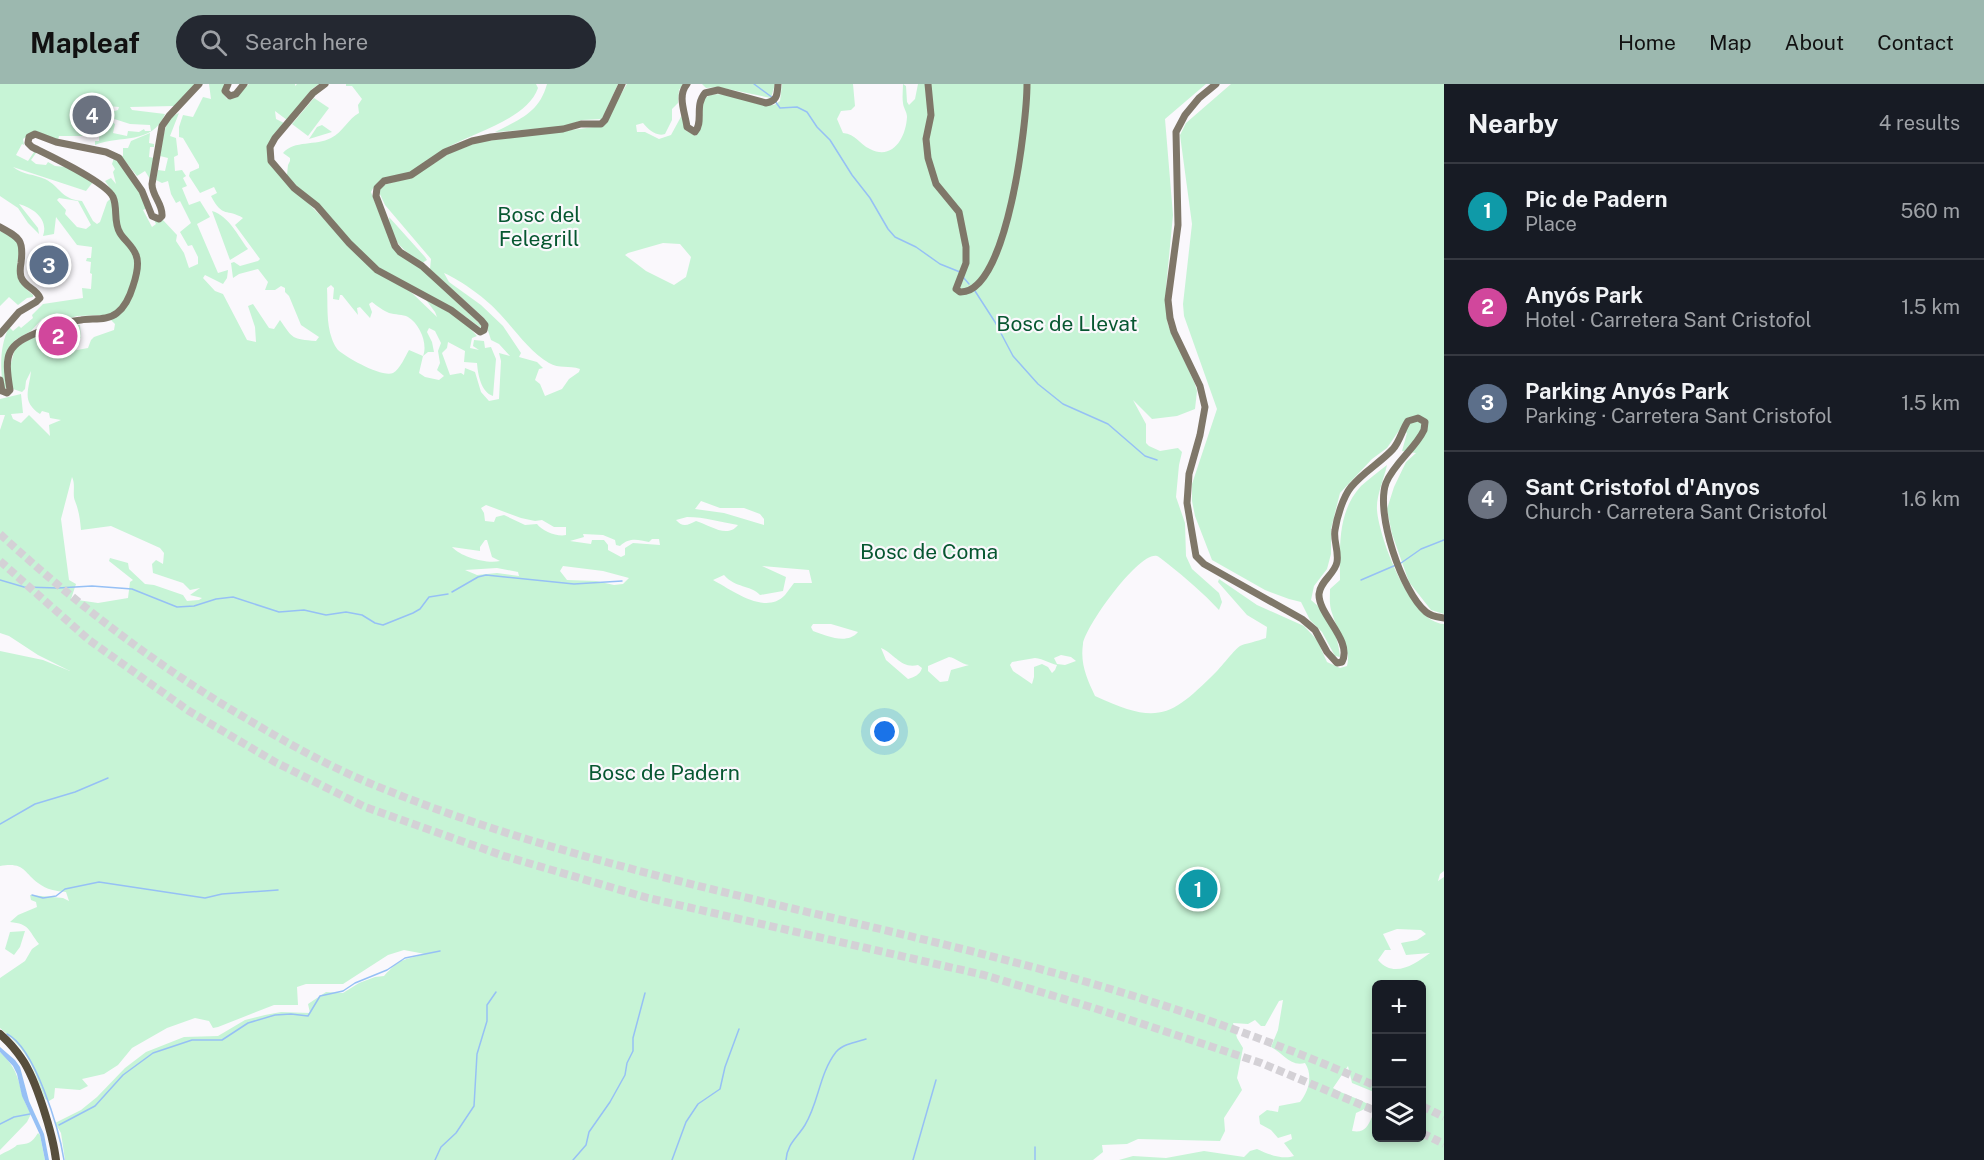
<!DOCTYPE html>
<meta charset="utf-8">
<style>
:root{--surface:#171b24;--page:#242831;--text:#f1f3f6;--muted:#9ea1a6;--line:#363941;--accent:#9cb8af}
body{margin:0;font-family:"Public Sans",sans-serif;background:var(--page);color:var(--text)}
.controls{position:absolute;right:18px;bottom:18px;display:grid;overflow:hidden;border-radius:9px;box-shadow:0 3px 9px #0003}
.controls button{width:54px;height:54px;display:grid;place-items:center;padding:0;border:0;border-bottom:2px solid var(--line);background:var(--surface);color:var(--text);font:30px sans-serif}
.you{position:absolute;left:885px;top:648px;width:21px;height:21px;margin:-15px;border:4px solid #fff;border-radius:50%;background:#1a73e8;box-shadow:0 0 0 9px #1a73e833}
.badge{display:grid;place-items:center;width:39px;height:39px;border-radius:50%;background:var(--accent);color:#fff;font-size:20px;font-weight:700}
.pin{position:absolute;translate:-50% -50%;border:3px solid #fff;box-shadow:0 2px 6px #0006}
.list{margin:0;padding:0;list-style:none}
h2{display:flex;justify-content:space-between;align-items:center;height:78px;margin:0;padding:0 24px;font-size:26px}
h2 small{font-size:20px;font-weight:400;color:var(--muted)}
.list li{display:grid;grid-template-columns:39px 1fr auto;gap:18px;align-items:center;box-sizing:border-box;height:96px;padding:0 24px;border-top:2px solid var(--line)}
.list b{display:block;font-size:22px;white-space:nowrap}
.list p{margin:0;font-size:20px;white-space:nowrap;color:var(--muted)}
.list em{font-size:20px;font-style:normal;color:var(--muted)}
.icon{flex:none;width:33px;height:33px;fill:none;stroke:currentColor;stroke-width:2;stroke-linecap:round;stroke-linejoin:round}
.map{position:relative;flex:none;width:1444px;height:1076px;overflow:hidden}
header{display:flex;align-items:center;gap:36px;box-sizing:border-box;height:84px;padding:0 30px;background:var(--accent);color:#111}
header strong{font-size:28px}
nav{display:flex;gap:33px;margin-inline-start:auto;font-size:21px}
.search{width:420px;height:54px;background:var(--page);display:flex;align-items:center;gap:15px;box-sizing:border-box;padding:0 21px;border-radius:33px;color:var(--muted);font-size:22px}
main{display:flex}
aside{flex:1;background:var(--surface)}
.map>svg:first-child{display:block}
.green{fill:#c7f4d6;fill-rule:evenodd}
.water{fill:#96c0f5}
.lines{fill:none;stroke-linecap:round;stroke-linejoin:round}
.stream{stroke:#96c0f5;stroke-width:1.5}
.trunk-tunnel{stroke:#d4d1d6;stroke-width:8;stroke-dasharray:8 4;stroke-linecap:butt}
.secondary{stroke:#7f7769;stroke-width:7}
.trunk{stroke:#574e3c;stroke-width:8}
.labels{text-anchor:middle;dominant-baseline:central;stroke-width:4.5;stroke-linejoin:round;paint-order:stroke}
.park-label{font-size:21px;fill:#075731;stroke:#faf8fc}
</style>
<header>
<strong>Mapleaf</strong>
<div class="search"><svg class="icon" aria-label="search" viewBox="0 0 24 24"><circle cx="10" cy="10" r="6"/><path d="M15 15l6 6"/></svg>Search here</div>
<nav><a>Home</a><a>Map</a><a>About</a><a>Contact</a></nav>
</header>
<main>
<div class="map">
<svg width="1444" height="1076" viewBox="0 0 1444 1076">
<rect width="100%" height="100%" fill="#faf8fc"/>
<g class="green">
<path d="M0 0H195L174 22 130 23 132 26 165 30C153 61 119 51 95 61V57H99V52L86 50V47L81 48V51L85 52H59L58 56 34 47 23 55 24 61 22 60 16 71 28 77 34 68 36 69 31 76 36 80 46 81 48 78 55 82 66 83 93 98 86 107 13 83C23 91 34 90 45 95 61 103 60 115 82 117L93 137 97 140 100 138 107 118 110 115 111 117 113 108 105 97 111 94 116 100 113 88 115 85 112 80 114 74 118 76 141 111 147 124 143 126 152 143 156 140 154 136 162 135 177 151 176 157 184 169 189 184 198 180V173L192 161 188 162 180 148 191 139 180 117 176 119 171 110 168 97 162 99 156 96 158 86 165 87 168 74 160 72C163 58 163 34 179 29L170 52 176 54 178 71 174 73 175 87 182 86 186 92 183 94 187 102 182 104 189 121 200 117 210 133 197 140 218 189 228 186 227 194 223 200 205 191 203 194 215 207 223 210 247 256 256 258 255 243 248 222 253 220 269 244 274 245 280 236C293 255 292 255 316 257L319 253 301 241 289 212 285 208V204L281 202 275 206H265L268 198 258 185 239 190 233 194 231 179 234 178 240 182 258 177 260 175 235 141 243 134C227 124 223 135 211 112L217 109 214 103 200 109 189 92 190 88 199 84V81L183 54 179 53V43L183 31 193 33 203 13 211 15 209 0H225L223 9 227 15 238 10 249 0H295V2L297 0H319L312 5 287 36 275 27 276 35 284 39 268 73 271 82 378 189 411 208 437 233 435 228 426 216C445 226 462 234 477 252L472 254 470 264 479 266 473 262 474 256 484 257 485 264 491 263 496 275 493 312C481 308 478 291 477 279L464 278 465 267 448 258 447 264 442 269 450 291 461 289 464 291 465 284 475 288 481 308 489 317 499 315 501 277 499 269 510 272 499 260 491 256 484 234 430 185 431 175 385 121 378 106 383 101 410 94 450 69 478 58 602 42 627 0H683L679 6 678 19 672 25V36L665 50C656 53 648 45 643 39L636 41 637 48H645L659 55 671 51 683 29 685 46 696 52C700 41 698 30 702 19 709 0 746 17 759 20 764 21 769 21 774 21L780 17 782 0H853L855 22 851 26 841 27 837 35 843 49C856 50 859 60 870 65 893 77 906 53 907 33 907 28 903 23 903 19 902 13 903 6 903 0L906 2 907 18 909 21 915 15 918 0H1206L1165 35 1173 131 1166 204V224L1168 241 1195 300 1197 307 1195 325 1177 332 1152 335 1133 316 1146 340V359L1149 362 1160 367 1178 364 1182 368 1179 381 1176 413 1185 439 1186 472 1192 485 1219 509 1222 518 1219 526C1203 509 1186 494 1168 480 1165 478 1160 473 1157 472 1139 467 1085 543 1083 560 1080 580 1087 595 1095 612 1158 641 1170 634 1217 587 1222 582 1235 565 1240 562 1243 560 1259 557 1266 554L1267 543 1247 531 1218 498 1219 495 1257 521 1304 542 1317 556 1327 578 1340 584 1347 582C1352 563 1337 548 1332 529 1329 521 1330 514 1330 505L1340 496C1340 463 1337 428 1361 402 1369 395 1378 388 1387 381 1384 395 1376 412 1377 426 1379 454 1411 539 1444 540V787L1440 790 1438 797 1444 793V1076H1119L1133 1072 1166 1074 1204 1067 1244 1073 1250 1067 1257 1065C1267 1070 1283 1076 1294 1072L1284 1059 1292 1055 1291 1050 1278 1054 1271 1046 1260 1040 1259 1032 1267 1026 1278 1028 1279 1022 1300 1018C1309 1007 1313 991 1305 979 1290 983 1283 969 1271 963L1278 946 1283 916 1279 917 1265 942H1261L1255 936 1248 940 1233 939 1237 954 1243 964 1237 994 1242 1006 1224 1034 1225 1047 1220 1057 1138 1055 1127 1060 1102 1061 1103 1068 1093 1076H65L61 1049 55 1039 81 1026 97 1013 125 984 146 968 184 953 218 952 245 936 265 931 281 928 310 929 308 920 326 908 343 909 359 899 375 893 384 892C400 874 404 876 425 870L404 866 388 871 343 900H306L297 903 298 921H274L218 943 213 944 209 937 195 934 167 944 132 964 118 981 104 990 82 995 88 1002 80 1006 55 1004 54 1014 49 1017 45 1015C33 982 28 967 0 944V894L25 877 32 865 39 860C28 846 30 840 10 838L18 831 37 823 36 818 31 816 30 811 63 814 69 817 66 808C56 807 47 806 38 799 23 788 25 778 0 782V567L43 576 70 587 38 571 9 552 0 549V346L5 331H0V315L21 310 23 329 11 330 13 335 21 339 29 331 50 352 49 341 61 336 50 334 49 329 42 327 40 330C21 317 29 307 31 287L26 297 25 305 22 308 13 305 9 287 15 264 37 251H47L51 257V265L56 270 88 264 91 256 94 253 114 246 115 240 106 231 77 232 64 236 57 229 42 235 31 247 15 256 12 261 6 305 3 303C0 281 0 262 9 243L13 247 19 242 21 244 33 234 32 231 43 220 83 214 82 204 91 205 92 190 90 189 91 178 86 177 87 174H91L92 163 77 161 56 133 54 150 43 152C49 135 33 124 19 120L38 144 39 150 28 139 18 124 0 112ZM108 22 119 23 118 26 107 29 108 33 130 40 150 41 151 47H145L144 45 139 48 128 47 127 52 113 49 115 40 106 34 103 41C97 37 90 40 84 36V28L89 24ZM59 114 78 117 91 141 86 145 77 143 65 130 66 126 57 116ZM663 159 680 160 691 173 686 193 674 201 646 187 625 171 628 169ZM444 189C462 197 487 215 500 230 515 246 530 268 549 279 559 285 569 281 580 285L579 288 569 295 562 305 545 312 540 300 535 296 539 285 543 284 537 278 519 273 521 269 503 242 481 221 449 198ZM331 201 334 204 333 215 339 216 340 211H342L358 231 357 224 360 223 370 234 372 228 369 220 372 218C377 222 384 227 389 229 395 231 403 230 408 233 420 240 428 260 423 272L409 266C405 273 400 285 393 289 383 294 347 274 338 266 336 264 333 258 332 255 326 238 328 221 327 204ZM429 244 435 247 441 259 438 267 440 279 437 286 444 292 439 296 425 293 419 289 423 272 428 268H434L432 258 427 248ZM72 393C76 401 72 410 75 417 79 427 80 435 81 446L111 442 160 464 164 469 163 480 156 476 152 480 153 489 183 499 190 506 200 504 190 511 202 514 199 516 187 517 183 511 154 501 145 500 129 485 128 479 110 474 109 477 133 496 130 498 128 514 98 519 71 515 76 500 69 496 61 435ZM701 417 720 424H744L760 430 764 435V441L724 429 695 425ZM486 421 521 434 535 437 542 436 554 443H566V451C557 453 542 447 537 440L525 441 504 431 496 433 494 438 485 437 484 429 481 424ZM687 433C705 433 720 438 738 441 727 455 710 441 696 437 688 441 683 444 676 436ZM583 450 603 451 615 456 616 461 620 462C630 453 638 456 649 458L652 455H659L660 461 633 459 625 464V471L621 473 608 466V461L604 456H592L591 460 570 457 584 453ZM485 456H487L492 473 500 477C486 480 461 473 452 463L480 467V463ZM563 482 603 487 629 494 623 500 614 501 596 497 567 496 560 487ZM762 482 809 486 812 499H794C791 503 788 507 785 511 765 532 732 506 713 496L724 491C735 504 751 501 760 511L783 507 786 493ZM497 484 518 488 519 492 497 489 477 491 465 486ZM813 540H831L858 548C847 561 827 552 813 547L811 543ZM881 564C895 570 901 585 918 581L922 584C920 591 914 593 908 595L886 576ZM1061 571 1071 573 1076 577 1065 581 1057 580 1054 574ZM949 573C956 574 961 580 969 581L951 586 948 597 940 598 928 587V582ZM1035 574C1044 575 1049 579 1057 581L1055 586 1052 589 1048 583 1042 580 1034 583V593L1032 600 1013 587 1010 581 1012 578ZM1397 845 1421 846 1426 850 1417 856 1401 859 1406 871 1430 869C1415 880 1394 895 1378 876L1385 866H1391L1383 850ZM1376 900H1422V1054H1376V1034L1372 1033C1367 1044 1364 1049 1352 1047L1356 1029 1371 1022C1359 1014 1345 1011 1333 1004L1348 982 1352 999 1374 1008 1375 1014 1376 1012Z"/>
<path d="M346 0H536L538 4C528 34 476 48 450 62 435 70 423 83 407 89 392 95 379 92 371 108L388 152 481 241V244L459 228 384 187 372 178 300 106 287 91 288 81 290 77V74L283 69C294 56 316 62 331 54 343 48 348 35 359 29L358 21 362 15 352 2H346Z"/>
<path d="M547 0H618L602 35 582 36 562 43 495 48C520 35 539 29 547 0Z"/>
<path d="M702 0H775L771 14 718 3 706 4Z"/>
<path d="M1231 0H1444V530L1431 526 1409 498 1392 450 1387 425 1394 403 1406 378 1416 369 1402 367 1407 349 1400 345 1387 364 1372 375 1340 409 1331 445V470L1327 485 1314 502 1311 516C1327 528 1339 553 1340 573L1335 572 1322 548 1310 536 1301 518 1289 515 1265 506 1212 476 1195 432 1192 417V400L1217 325 1184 232 1183 220 1192 140 1180 51 1186 39Z"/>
<path d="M314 14 329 24 308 52 292 40Z"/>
<path d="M322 41 332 48 309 55 317 43Z"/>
<path d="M150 49 149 59 154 60V63H150L149 73 154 74 150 95 145 87 137 92 121 72H123V64H128L131 57Z"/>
<path d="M212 127C229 132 238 152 248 165L230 176Z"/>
<path d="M389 133 425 173 427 176 422 179C402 165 391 158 389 133Z"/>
<path d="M0 147 13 153 20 162C17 187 11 193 33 211V213L27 214 18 221 9 213 0 222Z"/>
<path d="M73 241H80L81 254 75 256 72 248V256L66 257 63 245Z"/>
<path d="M25 847 20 863 14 871 5 865 10 848Z"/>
<path d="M0 968C24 990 16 1005 31 1030L27 1038 0 1066Z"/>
<path d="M38 1049 40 1051 45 1076H0V1071C6 1067 12 1066 17 1061 28 1060 32 1059 38 1049Z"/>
</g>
<path class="water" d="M0 963 15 976 20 983 29 1017 44 1050 49 1076H45L40 1051 22 1012 17 990 13 982 0 968Z"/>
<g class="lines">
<g class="stream">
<path d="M754 0 773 14"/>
<path d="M775 17 780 24 797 23 807 28 817 43 830 56 852 91 870 114 888 145 895 153 916 163 940 180 960 188"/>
<path d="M963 193 969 200"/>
<path d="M975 207 995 238 1013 272 1038 300 1063 320 1108 340 1145 372 1157 376"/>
<path d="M1401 479 1421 465 1444 456"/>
<path d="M0 496 24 503 58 504 92 502 132 505 177 523 194 522 216 515 233 513 279 528 304 526 326 531 346 528 362 531 375 539 383 541 413 529 420 525 429 513 448 510"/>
<path d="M1361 496 1396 481"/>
<path d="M452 508 478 493 486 491 574 500 622 497"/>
<path d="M0 740 35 720 75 708 108 694"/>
<path d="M32 811 43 814 56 812 65 805 99 798 205 814 222 810 278 806"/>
<path d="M7 950C35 964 59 1045 64 1076"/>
<path d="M0 1040 14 1033 30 1030"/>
<path d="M59 1041 95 1022 123 991 153 969 192 956H222L248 939 275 931 291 930 308 932 320 912 343 907 355 899 387 886 405 874 440 867"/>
<path d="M1035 1063V1076"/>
<path d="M435 1076 441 1063 456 1049 474 1022 477 970 487 937V921L496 908"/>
<path d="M573 1076 586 1061 589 1048 610 1018 625 991 627 979 633 967V954L645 909"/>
<path d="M672 1076 686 1038 698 1020 720 1005 725 983 739 945"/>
<path d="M786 1076C787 1060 797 1054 805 1041 819 1018 819 990 836 968 843 960 856 958 866 955"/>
<path d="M913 1076 936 996"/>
</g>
<g class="trunk-tunnel">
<path d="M0 450C76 520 157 582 247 635 287 659 330 683 374 701 574 783 789 820 998 874 1128 907 1254 948 1376 1002"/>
<path d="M0 477 89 556 189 627 275 678 365 723 504 772 648 814 984 891 1094 924 1261 979 1376 1027"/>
<path d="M1422 1022 1444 1033"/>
<path d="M1422 1049 1444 1060"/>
</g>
<g class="secondary">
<path d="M228 0 225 7 230 12 236 10 244 0"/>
<path d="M325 0 313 9 275 54 270 63 271 77 294 104 317 122 349 159 377 186 451 226 480 248 484 246 485 241 481 236 422 182 400 168 395 162 376 112 377 104 384 97 411 91 445 68 472 57 491 53 563 45 581 40H601L605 36 622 0"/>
<path d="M687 0C677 12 685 28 687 43L695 48C704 38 694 22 705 9L718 6 766 19C778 17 777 10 778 0"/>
<path d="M928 0 931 31 926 55 928 74 936 100 959 128 966 163V179L956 205 960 208C1008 210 1027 36 1027 0"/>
<path d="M1216 0 1199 14 1185 31 1176 48 1178 141 1168 216 1170 234 1174 248 1200 302 1205 323 1200 351 1189 390 1187 419 1196 472 1204 480 1302 535 1315 546 1327 568 1337 579 1342 578C1353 556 1318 531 1319 510 1320 497 1335 490 1337 478 1339 467 1333 456 1335 446 1337 433 1343 413 1351 403 1363 388 1380 379 1393 365 1400 357 1402 346 1408 337L1418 334 1425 338 1424 346C1415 365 1394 379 1386 399 1375 429 1402 508 1426 528 1432 533 1438 533 1444 534"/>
<path d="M0 143C20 154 24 156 21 179 20 184 20 189 21 193 25 204 36 204 40 214L36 218 19 228 0 250"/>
<path d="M0 296 2 307 7 309 10 306C4 269 6 261 41 247 54 242 67 237 81 236 93 234 107 237 117 229 125 223 130 212 133 202 136 193 140 180 136 171 133 162 124 156 120 149 113 138 118 124 113 113 106 98 48 71 32 63L28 59 29 53 35 50 56 58 106 68 119 74 142 107 152 132 159 135 162 132C163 120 152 112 152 100L162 42 169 32 199 0"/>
</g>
<path class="trunk" d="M0 950C8 957 16 966 22 975 36 995 53 1051 56 1076"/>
</g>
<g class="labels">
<g class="park-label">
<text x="539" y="130">Bosc del<tspan x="539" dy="24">Felegrill</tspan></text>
<text x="1067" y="239">Bosc de Llevat</text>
<text x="929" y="467">Bosc de Coma</text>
<text x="664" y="688">Bosc de Padern</text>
</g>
</g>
</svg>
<div class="controls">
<button>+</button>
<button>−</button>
<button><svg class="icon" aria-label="layers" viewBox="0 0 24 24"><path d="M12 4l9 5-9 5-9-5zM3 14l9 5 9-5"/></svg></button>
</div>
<div class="you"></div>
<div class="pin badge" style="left:1198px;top:805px;background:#0f9aa8">1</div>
<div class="pin badge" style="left:58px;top:252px;background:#d1479c">2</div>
<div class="pin badge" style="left:49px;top:181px;background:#5c6f8a">3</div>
<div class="pin badge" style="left:92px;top:31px;background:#6b7280">4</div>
</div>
<aside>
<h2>Nearby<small>4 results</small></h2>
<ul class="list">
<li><span class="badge" style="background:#0f9aa8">1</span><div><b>Pic de Padern</b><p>Place</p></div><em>560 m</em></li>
<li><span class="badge" style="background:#d1479c">2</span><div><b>Anyós Park</b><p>Hotel · Carretera Sant Cristofol</p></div><em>1.5 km</em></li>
<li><span class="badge" style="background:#5c6f8a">3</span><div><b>Parking Anyós Park</b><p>Parking · Carretera Sant Cristofol</p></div><em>1.5 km</em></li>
<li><span class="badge" style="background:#6b7280">4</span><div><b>Sant Cristofol d'Anyos</b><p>Church · Carretera Sant Cristofol</p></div><em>1.6 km</em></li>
</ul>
</aside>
</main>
